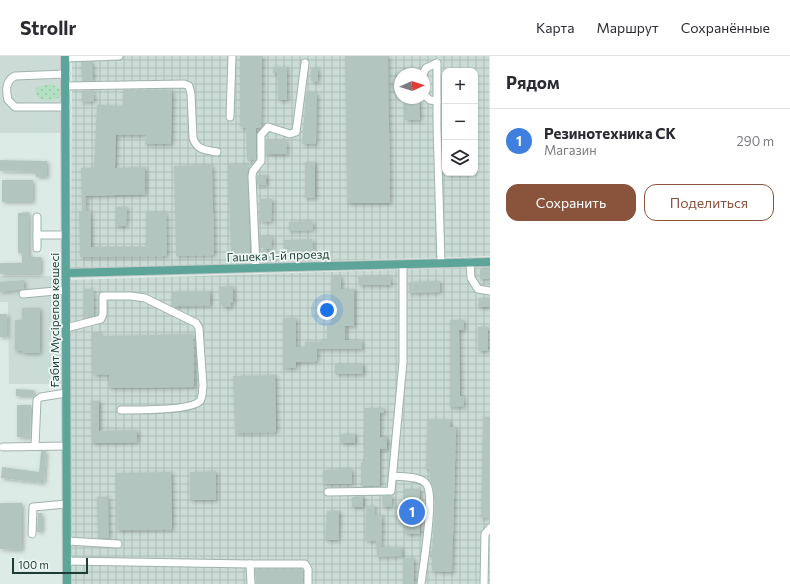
<!DOCTYPE html>
<html lang="ru">
<meta charset="utf-8">
<style>
:root{--surface:#fff;--page:#f7f7f7;--text:#2b2b33;--muted:#7c7c81;--line:#e1e1e2;--accent:#8a533c}
body{margin:0;font-family:Commissioner,sans-serif;background:var(--page);color:var(--text)}
.controls{position:absolute;right:12px;top:12px;display:grid;overflow:hidden;border-radius:8px;box-shadow:0 1px 3px #0004}
.controls button{width:36px;height:36px;display:grid;place-items:center;padding:0;border:0;border-bottom:1px solid var(--line);background:var(--surface);color:var(--text);font:20px sans-serif}
.compass{position:absolute;left:394px;top:12px;width:36px;height:36px;border-radius:50%;background:var(--surface);box-shadow:0 1px 3px #0004;rotate:87deg}
.scale{position:absolute;left:12px;bottom:10px;width:76px;box-sizing:border-box;padding-left:4px;border:2px solid #1d3c36;border-top:0;font-size:11px;line-height:14px;white-space:nowrap;color:#1d3c36;-webkit-text-stroke:3px #eef7f3;paint-order:stroke}
.you{position:absolute;left:327px;top:254px;width:14px;height:14px;margin:-10px;border:3px solid #fff;border-radius:50%;background:#1a73e8;box-shadow:0 0 0 6px #1a73e833}
.badge{display:grid;place-items:center;width:26px;height:26px;border-radius:50%;background:var(--accent);color:#fff;font-size:13px;font-weight:700}
.pin{position:absolute;translate:-50% -50%;border:2px solid #fff;box-shadow:0 1px 4px #0006}
.list{margin:0;padding:0;list-style:none}
h2{display:flex;justify-content:space-between;align-items:center;height:52px;margin:0;padding:0 16px;font-size:17px}
h2 small{font-size:13px;font-weight:400;color:var(--muted)}
.list li{display:grid;grid-template-columns:26px 1fr auto;gap:12px;align-items:center;box-sizing:border-box;height:64px;padding:0 16px;border-top:1px solid var(--line)}
.list b{display:block;font-size:15px;white-space:nowrap}
.list p{margin:0;font-size:13px;white-space:nowrap;color:var(--muted)}
.list em{font-size:13px;font-style:normal;color:var(--muted)}
.actions{display:flex;gap:8px;padding:12px 16px}
.actions a{flex:1;padding:9px 0;border:1px solid var(--accent);border-radius:12px;text-align:center;font-size:14px;color:var(--accent)}
.actions .main{background:var(--accent);color:#fff}
.icon{flex:none;width:22px;height:22px;fill:none;stroke:currentColor;stroke-width:2;stroke-linecap:round;stroke-linejoin:round}
.map{position:relative;flex:none;width:490px;height:528px;overflow:hidden}
header{display:flex;align-items:center;gap:24px;box-sizing:border-box;height:56px;padding:0 20px;background:var(--surface);border-bottom:1px solid var(--line)}
header strong{font-size:19px}
nav{display:flex;gap:22px;margin-inline-start:auto;font-size:14px}
main{display:flex}
aside{flex:1;background:var(--surface)}
.map>svg:first-child{display:block}
.built{fill:#cbdbd5}
.industrial{fill:url(#industrial-grid);fill-rule:evenodd}
.grass{fill:url(#grass-dots)}
.building{fill:#b2c6bf;filter:url(#shadow)}
.lines{fill:none;stroke-linecap:round;stroke-linejoin:round}
.minor-casing{stroke:#a0b3ae;stroke-width:9}
.major-casing{stroke:#c0c8c7;stroke-width:10}
.minor{stroke:#fff;stroke-width:7}
.major{stroke:#5da599;stroke-width:8}
.labels{text-anchor:middle;dominant-baseline:central;stroke-width:3.5;stroke-linejoin:round;paint-order:stroke}
.street-label{font-size:12px;fill:#1d3c36;stroke:#eef7f3}
</style>
<header>
<strong>Strollr</strong>
<nav><a>Карта</a><a>Маршрут</a><a>Сохранённые</a></nav>
</header>
<main>
<div class="map">
<svg width="490" height="528" viewBox="0 0 490 528">
<defs>
<pattern id="industrial-grid" width="8" height="8" patternUnits="userSpaceOnUse"><rect width="8" height="8" fill="#cbdbd5"/><path d="M0 4h8M4 0v8" fill="none" stroke="#aebdb7"/></pattern>
<pattern id="grass-dots" width="8" height="8" patternUnits="userSpaceOnUse"><rect width="8" height="8" fill="#b3dfc3"/><path d="M2 2h.1M6 6h.1" fill="none" stroke="#9ac0a8" stroke-width="1.8" stroke-linecap="round"/></pattern>
<filter id="shadow"><feDropShadow dx="2" dy="1.5" stdDeviation="2" flood-color="#0004"/></filter>
</defs>
<rect width="100%" height="100%" fill="#ddebe6"/>
<g class="built">
<path d="M0 0H60L62 77H0Z"/>
<path d="M0 220H60L61 328H9L8 246H0Z"/>
</g>
<g class="industrial">
<path d="M72 0H489L490 200 71 213ZM445 15H475V117H445ZM400 18H424V42H400Z"/>
<path d="M490 211V528H71L69 224Z"/>
</g>
<path class="grass" d="M51 28 61 34 59 42C50 45 34 46 35 33L37 31Z"/>
<g class="building">
<path d="M240 0H262L261 71 256 72V103L247 104 246 72 240 71Z"/>
<path d="M345 0H388L390 147H347Z"/>
<path d="M81 6H92L93 25H82Z"/>
<path d="M273 11H287V44H278L277 17H273Z"/>
<path d="M311 12H318V26L311 25Z"/>
<path d="M123 34H172L171 88H145L146 79H116L115 112 145 111V138L86 140V155H90L91 191H146V156H166L167 200 80 201 79 155H82L81 112H94L97 49 123 50Z"/>
<path d="M82 35H93L94 45 82 46Z"/>
<path d="M306 36 317 37 316 88H302Z"/>
<path d="M405 42H419L420 64H405Z"/>
<path d="M266 84H286L287 98H266Z"/>
<path d="M0 104 47 105V121H36V116L0 115Z"/>
<rect x="305" y="106" width="10" height="36"/>
<path d="M228 108H247L250 197 231 198Z"/>
<path d="M212 109 214 199 176 200 174 110Z"/>
<rect x="257" y="119" width="9" height="10"/>
<rect x="2" y="124" width="31" height="22"/>
<path d="M260 143H272L271 166 259 165Z"/>
<path d="M116 151H127L126 170H116Z"/>
<path d="M29 156V201H41V218H0V207H22V197H18V157Z"/>
<path d="M312 165 313 174 289 175V166Z"/>
<path d="M260 180H272L271 193 260 192Z"/>
<path d="M312 183 313 195 285 196 284 184Z"/>
<rect x="480" y="213" width="10" height="10"/>
<path d="M331 220H341V233H354V270H345V284H361L362 293H317V305L296 306V312H283V262H296V291H305V286H321V284H327V270H331Z"/>
<path d="M390 220 391 229H359L358 221Z"/>
<path d="M24 224V233L0 236V226Z"/>
<path d="M440 225V236L409 237V226Z"/>
<path d="M233 230V247H231V251H224V248H220L219 231Z"/>
<path d="M84 233H93L94 260 83 262Z"/>
<path d="M210 235V249L172 250V236Z"/>
<path d="M479 242H490V251H478Z"/>
<path d="M22 252H40V297H22V295H15V264H22Z"/>
<rect x="0" y="258" width="7" height="23"/>
<path d="M450 264H464V274H459L460 340H463L464 351H450Z"/>
<rect x="478" y="271" width="10" height="24"/>
<path d="M92 277H101V280L193 278 194 331 109 332V319H93Z"/>
<rect x="335" y="308" width="28" height="10"/>
<path d="M275 319 276 376 235 377 233 320Z"/>
<path d="M16 333 34 334V340H16Z"/>
<path d="M91 345H99V375L137 374V386L92 387Z"/>
<path d="M17 349H31L30 382 17 381Z"/>
<path d="M365 352H384V357H380V381H387V393H380V430H361V406H365Z"/>
<path d="M483 361H490V461L481 462Z"/>
<path d="M427 363 450 364 449 371H456L452 516 432 515V500H430V495H432L435 447 433 430 430 424V413H426Z"/>
<rect x="341" y="378" width="14" height="9"/>
<path d="M41 395H46L44 427 1 422 2 411 39 416Z"/>
<path d="M352 413V428H323V414Z"/>
<path d="M216 415V444H190V416Z"/>
<path d="M171 416 172 473 117 474 116 417Z"/>
<path d="M404 433H420V478H405Z"/>
<path d="M363 440V451H352V441Z"/>
<path d="M382 440H392V450L383 451Z"/>
<path d="M97 441H108L109 482H98Z"/>
<path d="M0 447H22V494L0 493Z"/>
<path d="M366 450H375L374 459H382L381 491H401L402 500 377 501 376 485H365Z"/>
<path d="M327 455H339L338 484H325Z"/>
<path d="M38 457H42V476H37Z"/>
<rect x="403" y="502" width="11" height="26"/>
<path d="M255 513H302L303 528H256Z"/>
</g>
<g class="lines">
<defs>
<g id="minor">
<path d="M65 2 119 0"/>
<path d="M66 18 15 20C5 25 6 35 8 44L15 51H66"/>
<path d="M423 18 426 12 437 7V70L441 207"/>
<path d="M66 30 184 28 189 30 191 38 193 82C197 94 205 94 217 96"/>
<path d="M424 39 430 44 437 45"/>
<path d="M230 61 232 0"/>
<path d="M37 161V179H66"/>
<path d="M37 179V192"/>
<path d="M470 206 471 222 478 233 490 235"/>
<path d="M256 212 252 120 253 115 261 105V79L268 71 290 78 296 76 305 7"/>
<path d="M23 238 66 234"/>
<path d="M66 272 101 263 103 258V240H131L145 242 196 267 199 272 203 330C202 335 203 341 200 345 191 355 135 354 121 354"/>
<path d="M35 390 37 344 41 341 66 337"/>
<path d="M3 391 66 390"/>
<path d="M393 420C403 421 422 420 427 429 435 442 423 510 421 528"/>
<path d="M328 436 391 435 403 306V208"/>
<path d="M32 478 33 451 67 448"/>
<path d="M67 485 118 488"/>
<path d="M67 505 250 508 251 528"/>
<path d="M250 508H305L308 513V528"/>
<path d="M484 528 485 478 490 472"/>
</g>
<g id="major">
<path d="M65 0 67 528"/>
<path d="M66 217 490 206"/>
</g>
</defs>
<use href="#minor" class="minor-casing"/>
<use href="#major" class="major-casing"/>
<use href="#minor" class="minor"/>
<use href="#major" class="major"/>
</g>
<g class="labels">
<g class="street-label">
<text transform="translate(278 199) rotate(-2)">Гашека 1-й проезд</text>
<text transform="translate(54 264) rotate(-90)">Ғабит Мүсірепов көшесі</text>
</g>
</g>
</svg>
<div class="controls">
<button>+</button>
<button>−</button>
<button><svg class="icon" aria-label="layers" viewBox="0 0 24 24"><path d="M12 4l9 5-9 5-9-5zM3 14l9 5 9-5"/></svg></button>
</div>
<svg class="compass" viewBox="-18 -18 36 36"><path d="M0-13l5 13h-10z" fill="#e53935"/><path d="M0 13l5-13h-10z" fill="#7c7c81"/></svg>
<div class="scale">100 m</div>
<div class="you"></div>
<div class="pin badge" style="left:412px;top:456px;background:#3f7fe0">1</div>
</div>
<aside>
<h2>Рядом<small></small></h2>
<ul class="list">
<li><span class="badge" style="background:#3f7fe0">1</span><div><b>Резинотехника СК</b><p>Магазин</p></div><em>290 m</em></li>
</ul>
<div class="actions"><a class="main">Сохранить</a><a>Поделиться</a></div>
</aside>
</main>
